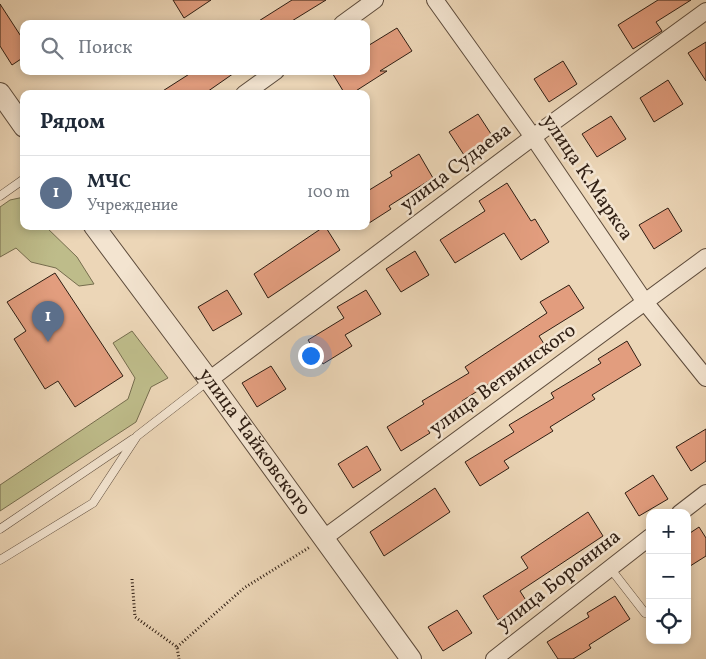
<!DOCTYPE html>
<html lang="ru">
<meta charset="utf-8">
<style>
:root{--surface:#fff;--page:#f2f2f3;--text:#1f2937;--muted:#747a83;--line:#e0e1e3;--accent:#d93025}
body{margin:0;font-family:Vollkorn,serif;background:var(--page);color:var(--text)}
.controls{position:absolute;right:15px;bottom:15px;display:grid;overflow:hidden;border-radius:10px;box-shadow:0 2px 8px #0003}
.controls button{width:45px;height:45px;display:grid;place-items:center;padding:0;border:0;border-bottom:1px solid var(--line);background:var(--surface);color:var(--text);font:25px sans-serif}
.you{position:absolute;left:310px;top:355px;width:18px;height:18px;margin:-12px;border:4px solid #fff;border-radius:50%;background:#1a73e8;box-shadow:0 0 0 8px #1a73e833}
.badge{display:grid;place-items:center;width:32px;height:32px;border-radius:50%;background:var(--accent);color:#fff;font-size:16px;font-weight:700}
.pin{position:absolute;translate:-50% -41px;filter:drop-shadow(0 1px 2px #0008)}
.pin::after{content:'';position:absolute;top:26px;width:18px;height:15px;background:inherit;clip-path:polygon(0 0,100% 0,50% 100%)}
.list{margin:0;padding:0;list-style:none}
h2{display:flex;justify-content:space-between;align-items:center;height:65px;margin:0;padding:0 20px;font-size:21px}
h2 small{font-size:16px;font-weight:400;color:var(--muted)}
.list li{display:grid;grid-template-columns:32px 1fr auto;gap:15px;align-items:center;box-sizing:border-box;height:75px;padding:0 20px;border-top:1px solid var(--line)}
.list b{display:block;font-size:19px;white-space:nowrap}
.list p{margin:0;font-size:16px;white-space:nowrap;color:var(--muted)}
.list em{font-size:16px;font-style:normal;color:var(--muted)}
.icon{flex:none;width:28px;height:28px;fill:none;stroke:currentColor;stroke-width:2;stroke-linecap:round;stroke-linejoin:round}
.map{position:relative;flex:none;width:706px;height:659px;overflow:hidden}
.search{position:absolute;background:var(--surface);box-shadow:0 2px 8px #0003;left:20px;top:20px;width:350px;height:55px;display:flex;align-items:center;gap:12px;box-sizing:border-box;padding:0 18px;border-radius:10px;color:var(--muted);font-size:19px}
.panel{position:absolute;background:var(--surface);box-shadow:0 2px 8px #0003;left:20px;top:90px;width:350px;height:140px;border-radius:10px}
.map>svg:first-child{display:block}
.green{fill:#bebc8a;stroke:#766d4e}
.building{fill:#e29d7e;stroke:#2f1e13}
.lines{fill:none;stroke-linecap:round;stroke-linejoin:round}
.service-casing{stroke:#5e4c3c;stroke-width:9}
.minor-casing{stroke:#5e4c3c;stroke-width:18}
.tertiary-casing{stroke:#5e4c3c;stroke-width:22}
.path{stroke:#2f1e13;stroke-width:3;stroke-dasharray:1 2.5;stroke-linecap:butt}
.service{stroke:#f3e4d0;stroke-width:8}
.minor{stroke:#f3e4d0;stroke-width:16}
.tertiary{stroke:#f3e4d0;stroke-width:20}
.labels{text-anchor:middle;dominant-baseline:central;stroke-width:5;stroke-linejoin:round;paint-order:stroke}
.street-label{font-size:20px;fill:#2f1e13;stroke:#f3e4d0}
</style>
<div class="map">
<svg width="706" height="659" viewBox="0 0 706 659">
<rect width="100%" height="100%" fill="#ecd6b7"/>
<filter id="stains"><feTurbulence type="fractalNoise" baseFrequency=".004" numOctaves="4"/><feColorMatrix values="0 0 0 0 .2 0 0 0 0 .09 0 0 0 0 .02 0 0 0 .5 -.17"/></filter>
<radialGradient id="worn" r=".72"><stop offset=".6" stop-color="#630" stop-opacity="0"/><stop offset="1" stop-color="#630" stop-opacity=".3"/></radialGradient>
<g class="green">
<path d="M24 197V226H45L77 257 94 284 79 286 56 268 31 262 16 248 0 257V207L10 200Z"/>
<path d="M132 331 168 378 151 387 136 422 0 511V485L128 399 135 378 113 343Z"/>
</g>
<g class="building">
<path d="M173 0H211L184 18Z"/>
<path d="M292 0H326L287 24H254Z"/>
<path d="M658 0H691L656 22 662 31 633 49 618 25Z"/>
<path d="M0 4 24 41V57L12 65 0 46Z"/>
<path d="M397 28 412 51 380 71H387L351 94H345L331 71H366V47Z"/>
<path d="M706 42V81L688 53Z"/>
<path d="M563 61 577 84 549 102 534 79Z"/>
<path d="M194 71H237L204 94H158Z"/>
<path d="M668 80 683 104 654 122 640 98Z"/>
<path d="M478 114 493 137 464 155 449 132Z"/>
<path d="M611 116 626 139 597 157 582 134Z"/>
<path d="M419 154 433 178 389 206 391 209 366 225V192L392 176 390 172Z"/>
<path d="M507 183 531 221 535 219 549 242 521 260 504 233 455 263 440 240 485 211 479 201Z"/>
<path d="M668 208 682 231 654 249 639 225Z"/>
<path d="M325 226 340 250 268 298 254 274Z"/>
<path d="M415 251 429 275 401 292 386 269Z"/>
<path d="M55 273 123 376 75 407 58 381 45 389 14 339 26 331 7 302Z"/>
<path d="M569 285 584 308 539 336 546 347 462 401 466 407 428 430 430 433 401 451 387 427 424 404 422 401 469 373 465 367 547 313 540 302Z"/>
<path d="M227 290 242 314 213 331 198 307Z"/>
<path d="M366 290 381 314 345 335 352 346 323 364 308 340 344 318 337 307Z"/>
<path d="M627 341 641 365 592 395 595 399 550 427 553 431 504 461 509 468 480 486 465 462 514 432 509 425 554 398 551 393 601 363 598 359Z"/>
<path d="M271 366 286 389 257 407 242 383Z"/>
<path d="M706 429V461L691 471 676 447Z"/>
<path d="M367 446 381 470 353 488 338 464Z"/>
<path d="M653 475 668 499 639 516 625 493Z"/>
<path d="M435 488 450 512 384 556 370 532Z"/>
<path d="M588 512 603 536 520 591 527 602 498 620 483 596 528 568 521 557Z"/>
<path d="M699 527 706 538V556L687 568V535Z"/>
<path d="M615 596 630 619 589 645 591 648 573 659H558L547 642 589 617 587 613Z"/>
<path d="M457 610 472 633 443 651 428 627Z"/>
</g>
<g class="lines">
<defs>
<g id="service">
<path d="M0 196 24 179"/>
<path d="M0 529 133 439"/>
<path d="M0 560 93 503 137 436 208 381"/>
<path d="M610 568 645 613"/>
</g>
<g id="minor">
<path d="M435 0 533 137 645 302 706 378"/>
<path d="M342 24 375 0"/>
<path d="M244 94 276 71"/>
<path d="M209 380 533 137 706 11"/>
<path d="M680 513 706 493"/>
<path d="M324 538 706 257"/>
<path d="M494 659 650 537"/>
</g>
<g id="tertiary">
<path d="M0 93 24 127"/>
<path id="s1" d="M94 226 209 380 411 659"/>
</g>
</defs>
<use href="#service" class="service-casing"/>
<use href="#minor" class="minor-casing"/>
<use href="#tertiary" class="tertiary-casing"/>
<g class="path">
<path d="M132 579 135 617 177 647 179 659"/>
<path d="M177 647 244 588 310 547"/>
</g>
<use href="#service" class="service"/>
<use href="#minor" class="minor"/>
<use href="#tertiary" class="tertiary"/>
</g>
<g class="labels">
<g class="street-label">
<text transform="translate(456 168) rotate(-37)">улица Судаева</text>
<text transform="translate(587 178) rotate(56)">улица К.Маркса</text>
<text transform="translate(503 380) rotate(-36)">улица Ветвинского</text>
<text stroke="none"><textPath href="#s1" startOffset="269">улица Чайковского</textPath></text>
<text transform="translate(559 581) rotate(-38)">улица Боронина</text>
</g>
</g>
<rect width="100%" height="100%" filter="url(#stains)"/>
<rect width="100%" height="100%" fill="url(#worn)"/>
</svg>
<div class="controls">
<button>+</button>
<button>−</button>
<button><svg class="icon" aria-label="locate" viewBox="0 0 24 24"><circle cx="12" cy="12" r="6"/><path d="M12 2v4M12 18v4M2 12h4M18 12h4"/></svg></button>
</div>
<div class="you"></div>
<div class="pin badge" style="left:48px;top:342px;background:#5c6f8a">1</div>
<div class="search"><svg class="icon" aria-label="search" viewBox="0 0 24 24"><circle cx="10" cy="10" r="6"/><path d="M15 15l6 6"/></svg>Поиск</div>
<section class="panel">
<h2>Рядом<small></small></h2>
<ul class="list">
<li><span class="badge" style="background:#5c6f8a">1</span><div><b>МЧС</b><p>Учреждение</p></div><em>100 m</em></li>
</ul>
</section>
</div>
